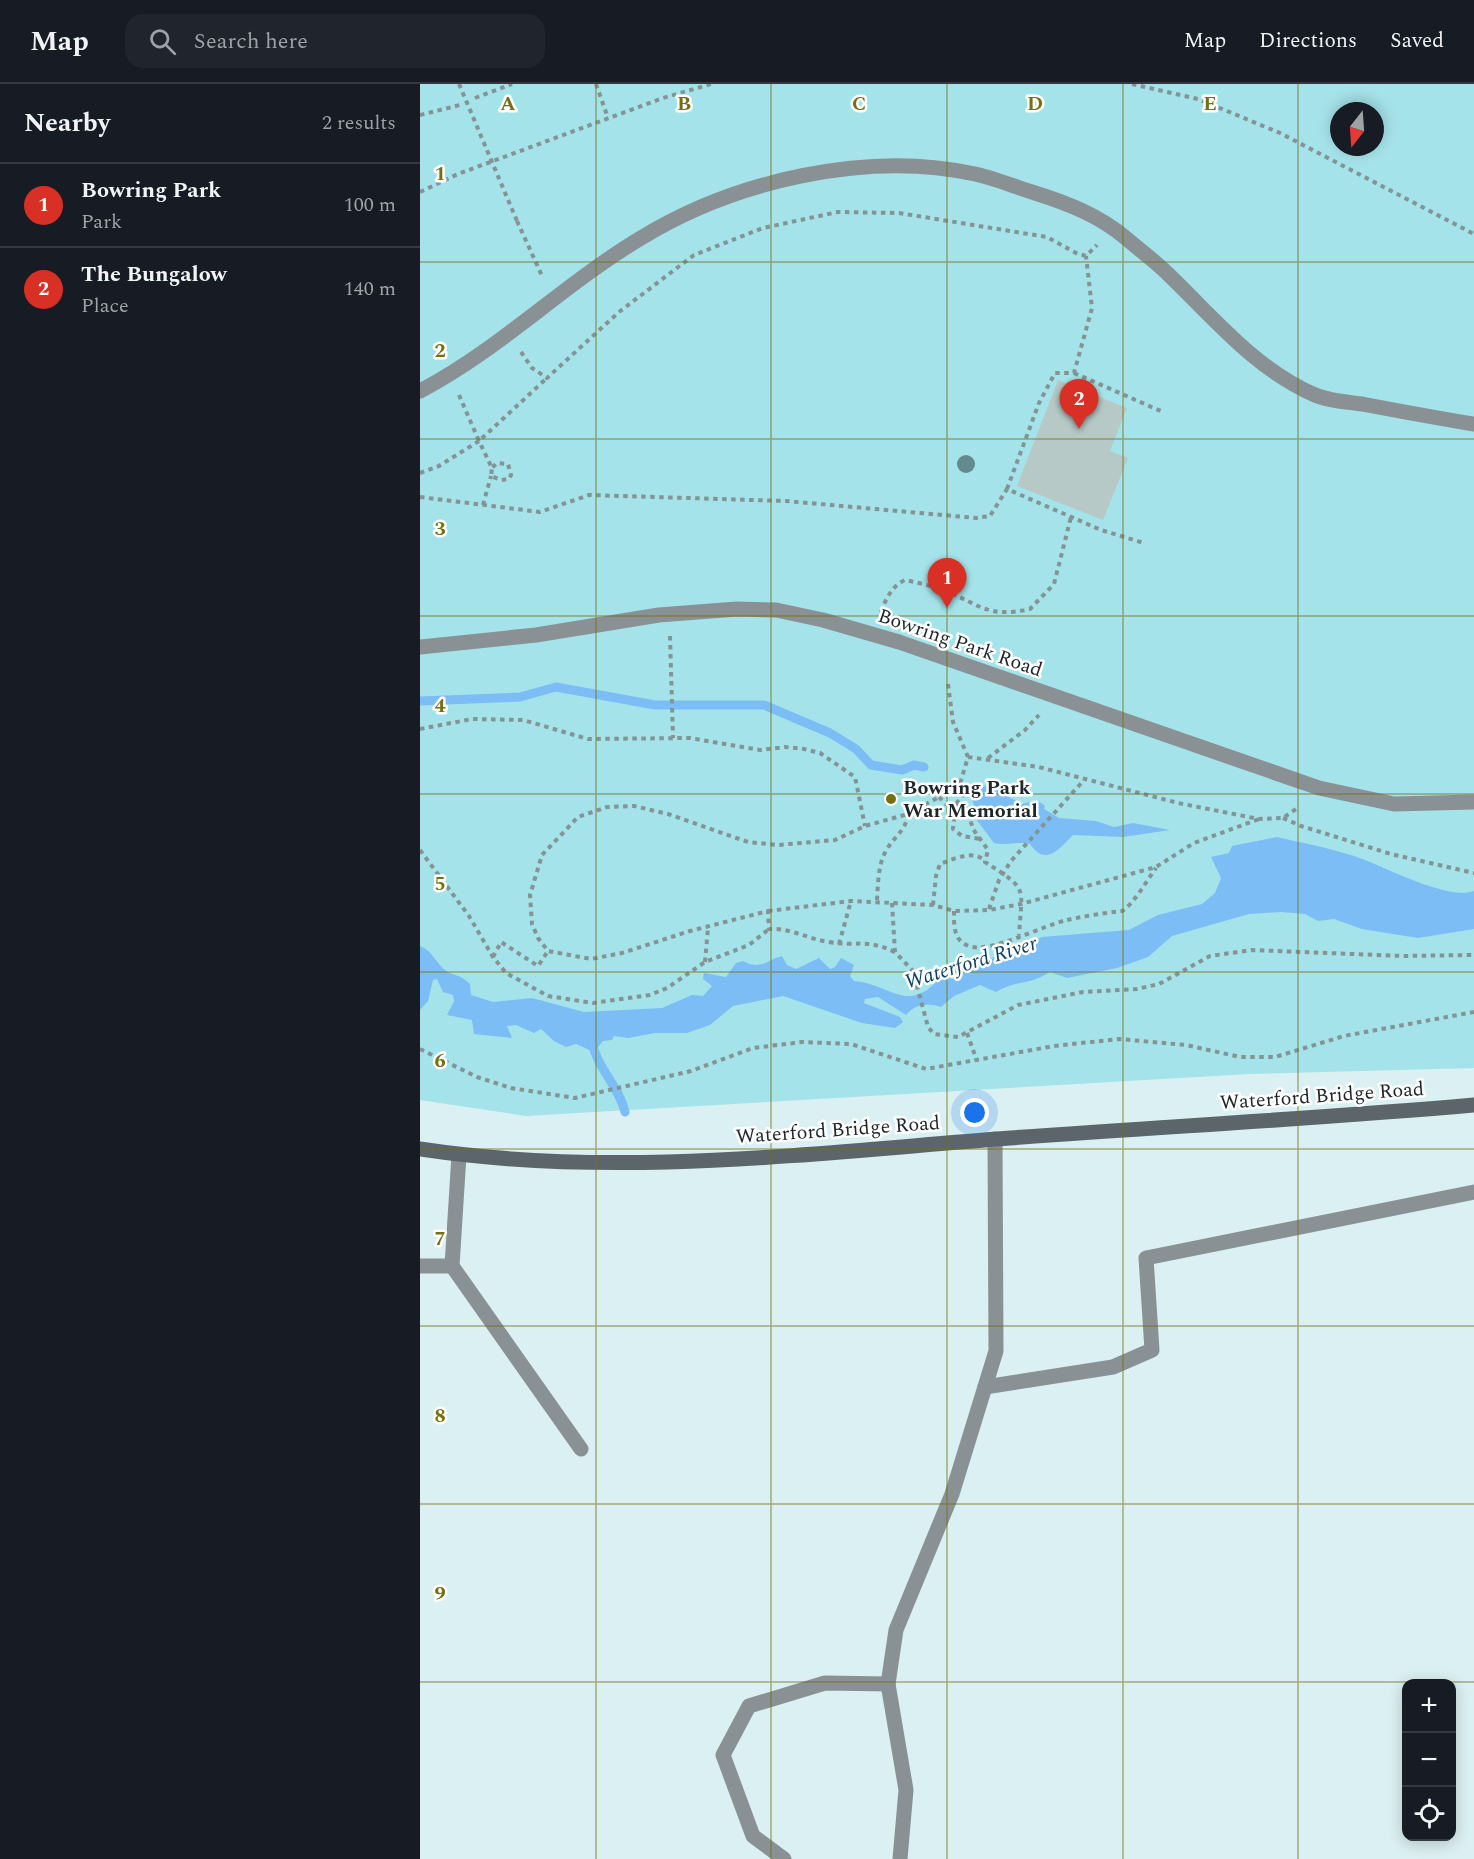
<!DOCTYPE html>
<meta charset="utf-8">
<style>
:root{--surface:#171b24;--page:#20242c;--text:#f1f3f6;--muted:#9ea1a6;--line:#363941;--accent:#d93025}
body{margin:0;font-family:Spectral,serif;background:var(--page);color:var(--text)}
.controls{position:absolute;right:18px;bottom:18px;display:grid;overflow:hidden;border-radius:12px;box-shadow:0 3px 15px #0003}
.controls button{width:54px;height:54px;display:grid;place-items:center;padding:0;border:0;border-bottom:2px solid var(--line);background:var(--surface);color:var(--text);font:30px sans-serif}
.compass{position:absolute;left:910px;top:18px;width:54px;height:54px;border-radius:50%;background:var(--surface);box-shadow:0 3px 15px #0003;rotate:197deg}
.you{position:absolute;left:555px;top:1029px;width:21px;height:21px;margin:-15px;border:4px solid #fff;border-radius:50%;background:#1a73e8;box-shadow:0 0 0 9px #1a73e833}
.badge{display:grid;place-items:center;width:39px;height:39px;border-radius:50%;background:var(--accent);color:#fff;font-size:20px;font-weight:700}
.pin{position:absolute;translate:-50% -50px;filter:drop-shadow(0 2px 3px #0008)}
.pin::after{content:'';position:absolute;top:32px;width:21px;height:18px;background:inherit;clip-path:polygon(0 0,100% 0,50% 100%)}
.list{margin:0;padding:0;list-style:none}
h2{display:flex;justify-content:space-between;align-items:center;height:78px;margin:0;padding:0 24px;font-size:26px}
h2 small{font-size:20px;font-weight:400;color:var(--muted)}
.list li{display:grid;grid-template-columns:39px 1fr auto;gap:18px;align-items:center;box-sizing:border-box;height:84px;padding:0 24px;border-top:2px solid var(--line)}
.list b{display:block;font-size:22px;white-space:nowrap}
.list p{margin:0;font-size:20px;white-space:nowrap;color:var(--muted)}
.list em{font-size:20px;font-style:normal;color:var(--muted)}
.icon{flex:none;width:33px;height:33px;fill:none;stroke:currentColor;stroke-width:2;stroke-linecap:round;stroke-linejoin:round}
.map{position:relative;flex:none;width:1054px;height:1775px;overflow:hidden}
header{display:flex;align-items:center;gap:36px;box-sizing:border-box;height:84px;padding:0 30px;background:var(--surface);border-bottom:2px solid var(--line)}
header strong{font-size:28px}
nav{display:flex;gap:33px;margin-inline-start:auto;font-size:21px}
.search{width:420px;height:54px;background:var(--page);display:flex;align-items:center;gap:15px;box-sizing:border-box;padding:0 21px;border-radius:18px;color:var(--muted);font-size:22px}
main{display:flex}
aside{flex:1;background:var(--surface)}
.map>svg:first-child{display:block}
.green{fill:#a5e3ea;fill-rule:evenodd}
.water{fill:#7bbdf4}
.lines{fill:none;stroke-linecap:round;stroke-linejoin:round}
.stream{stroke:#7bbdf4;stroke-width:9}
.building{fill:#b6c9c6}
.path{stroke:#849394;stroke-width:4;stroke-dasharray:4.5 4.5;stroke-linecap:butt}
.lane{stroke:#899194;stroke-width:15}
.street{stroke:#899194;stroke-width:15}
.secondary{stroke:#5c666a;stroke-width:15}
.path-bridge{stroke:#849394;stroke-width:4;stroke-dasharray:4.5 4.5;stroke-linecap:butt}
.tree{fill:#638b8e}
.grid{fill:none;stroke:#747012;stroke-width:1.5;stroke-opacity:0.55}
.poi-dot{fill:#747012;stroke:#fff;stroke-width:2}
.labels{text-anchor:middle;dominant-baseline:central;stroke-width:5;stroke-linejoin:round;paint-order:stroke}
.street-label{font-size:20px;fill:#1f2627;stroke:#fff}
.poi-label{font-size:20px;font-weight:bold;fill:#1f2627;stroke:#fff;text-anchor:start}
.water-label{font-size:21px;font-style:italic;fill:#0b3e62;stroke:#fff}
.grid-label{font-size:20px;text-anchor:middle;font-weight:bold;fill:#747012;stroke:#fff;stroke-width:5;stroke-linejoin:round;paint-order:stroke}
</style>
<header>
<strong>Map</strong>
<div class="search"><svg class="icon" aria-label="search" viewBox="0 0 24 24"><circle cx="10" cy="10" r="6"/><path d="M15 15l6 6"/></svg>Search here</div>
<nav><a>Map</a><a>Directions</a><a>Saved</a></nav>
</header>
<main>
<aside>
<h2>Nearby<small>2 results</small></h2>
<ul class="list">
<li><span class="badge">1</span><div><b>Bowring Park</b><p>Park</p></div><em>100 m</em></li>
<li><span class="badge">2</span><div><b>The Bungalow</b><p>Place</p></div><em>140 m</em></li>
</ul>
</aside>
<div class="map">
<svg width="1054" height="1775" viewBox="0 0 1054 1775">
<rect width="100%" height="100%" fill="#dbf0f2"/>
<path class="green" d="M0 0H1054V984L829 990 106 1032 0 1016ZM919 27H955V63H919Z"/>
<g class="water">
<path d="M578 699 590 714 603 720C611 717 618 715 625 722L624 725 639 734 676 737 694 743 713 739 750 746 703 753 653 751C639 765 626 783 610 760 599 757 588 762 574 759L556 735 552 712 566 701Z"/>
<path d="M857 753C883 759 909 764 934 772 962 781 1026 817 1054 807V845L998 854 942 845 914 835 898 837 885 830 861 828 829 830 752 852 728 873 697 884 647 894 630 888C610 901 597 896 576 908L560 901 534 912 521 923C508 919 495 920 486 931L458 913 445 915 444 919 480 933 483 938 475 944 442 939 363 912 313 922 290 941 267 949H235L208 954 194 952 192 956 183 957 174 968 156 960 146 963 134 957 121 945 114 949 96 941 87 942 92 954 54 950 52 936 27 931 34 917 33 911 23 908 17 895 13 896 8 917 0 926V862C13 867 15 878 25 886 32 892 39 889 50 900L51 911 73 918 112 914 164 928 242 924 272 911 283 912 292 902 283 895 284 889 306 893 316 879 323 877C342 887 346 876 362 872L367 881 376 885 399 874 410 885 415 883 421 874 434 881 430 892 434 897C470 900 487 930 518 896L510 894 511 891 527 892 532 895 540 892V888L622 853 709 846 738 831 782 820 795 809 801 794 791 773 809 769 812 762Z"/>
</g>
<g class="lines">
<g class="stream">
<path d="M0 617 100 613 136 603 235 621H344L410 649 436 665 451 681 482 686 494 681 504 683"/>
<path d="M172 958C177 984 199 1002 205 1028"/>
</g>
</g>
<path class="building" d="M638 296 707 324 690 367 708 374 683 436 597 402Z"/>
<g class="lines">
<g class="path">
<path d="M176 0 188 34"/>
<path d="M712 0 778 15 860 49 1054 150"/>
<path d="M55 14 92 0"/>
<path d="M0 31 40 21"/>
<path d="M0 108 38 90 243 14 291 0"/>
<path d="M97 137 123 194"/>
<path d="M101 268 112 284 127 294 199 228 274 171 343 144 418 128 479 129 627 153 656 169 666 172 677 161"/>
<path d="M654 289 743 328"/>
<path d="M39 311 59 357 127 294"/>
<path d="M0 389 19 382 59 357 72 384 71 392 81 396 89 395 91 391 88 380 77 379 72 384"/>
<path d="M587 405 619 319 635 289H654L672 224 666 172"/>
<path d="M0 413 120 428 169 411 366 417 556 434 570 432 587 405 681 446 724 459"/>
<path d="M63 421 71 392"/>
<path d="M461 528C466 514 472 502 485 496 499 499 513 502 526 507 562 522 568 534 610 525L634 500 651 433"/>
<path d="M250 552 253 654"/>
<path d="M528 600 533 638 548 673 540 700"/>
<path d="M0 645 52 635 103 636 168 655 270 654 340 666 365 663 384 665 400 669 435 693 445 742"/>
<path d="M548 673 619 683 758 719 839 735 863 734 879 723"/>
<path d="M568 674 605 646 619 631"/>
<path d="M519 713 526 720H536L547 725 553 745 568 766 565 778C609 806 602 802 599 851"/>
<path d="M863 734 881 742 971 770 1054 789"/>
<path d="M0 766 49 832 73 873 86 889 128 912 173 919 230 911 247 904 285 878 329 861 349 845"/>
<path d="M457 816C458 800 458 779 467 765 475 752 486 746 488 730"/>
<path d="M472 819 475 868 493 887 508 943 514 950 538 953 598 921 663 908 717 905 739 900 790 872 832 866 983 872 1054 871"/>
<path d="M513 821 516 792 520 780C534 775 553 765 565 777"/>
<path d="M569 825 579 796 591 777 664 696"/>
<path d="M348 827 431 817 513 821 534 827 569 826 601 820 736 783 774 759 839 735"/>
<path d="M534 827C534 840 533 857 549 862 569 870 624 841 647 836 665 832 684 829 702 827 713 821 727 796 736 784"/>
<path d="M419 860 431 817"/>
<path d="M475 868C445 854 438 863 409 858 388 855 371 844 349 845L348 827 270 847 202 869 171 875 128 867 118 854 112 840 110 811 122 771 158 733 187 723 214 722 248 730 328 758 358 761 415 756 445 742 488 730 519 713 520 707 540 700 545 709 536 720 533 745 542 752 560 755"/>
<path d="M73 873 81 858 118 882 128 867"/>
<path d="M285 878 288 844"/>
<path d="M547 949 557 977"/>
<path d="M0 965 57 993 91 1004 155 1014 271 987 333 964 382 958 431 960 506 985 634 962 699 955 766 961 820 973H855L924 952 1054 928"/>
</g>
<g class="lane">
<path d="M39 1071 32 1182 161 1365"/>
<path d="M0 1182H32"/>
<path d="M565 1303 693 1283 732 1266 726 1174 1054 1108"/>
<path d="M364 1775 333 1752 303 1671 329 1622 405 1599 468 1600"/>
<path d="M480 1775 486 1706 468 1600 476 1546 532 1410 576 1267 575 1055"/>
</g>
<g class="street">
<path d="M0 307C80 265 144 200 221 154 314 97 447 66 555 90 574 94 593 102 612 108 647 119 679 131 707 155 721 167 736 178 748 190 794 234 835 285 895 311 909 317 927 318 942 320 979 327 1016 334 1054 340"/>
<path d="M0 563 116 551 239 531 317 525 356 526 403 536 479 558 899 704 974 720 1054 718"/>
</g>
<path class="secondary" d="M0 1065C191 1094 386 1070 577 1055 736 1043 895 1035 1054 1021"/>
<path class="path-bridge" d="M39 0 97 137"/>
</g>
<circle class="tree" cx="546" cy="380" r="9"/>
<path class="grid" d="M176 0V1775M351 0V1775M527 0V1775M703 0V1775M878 0V1775M0 178H1054M0 355H1054M0 532H1054M0 710H1054M0 888H1054M0 1065H1054M0 1242H1054M0 1420H1054M0 1598H1054"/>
<circle class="poi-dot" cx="471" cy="715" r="6"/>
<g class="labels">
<g class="street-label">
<text transform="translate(540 559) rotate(19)">Bowring Park Road</text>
<text transform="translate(902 1012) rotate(-4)">Waterford Bridge Road</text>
<text transform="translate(418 1046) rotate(-4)">Waterford Bridge Road</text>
</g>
<g class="poi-label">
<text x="483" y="704">Bowring Park<tspan x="483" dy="23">War Memorial</tspan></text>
</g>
<g class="water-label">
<text transform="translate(551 879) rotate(-17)">Waterford River</text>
</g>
</g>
<g class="grid-label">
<text x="88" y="26">A</text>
<text x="264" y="26">B</text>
<text x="439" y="26">C</text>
<text x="615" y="26">D</text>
<text x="790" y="26">E</text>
<text x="20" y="96">1</text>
<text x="20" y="273">2</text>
<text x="20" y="451">3</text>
<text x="20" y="628">4</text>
<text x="20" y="806">5</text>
<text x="20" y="983">6</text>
<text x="20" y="1161">7</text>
<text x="20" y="1338">8</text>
<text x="20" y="1516">9</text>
</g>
</svg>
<div class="controls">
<button>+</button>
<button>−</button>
<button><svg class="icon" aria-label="locate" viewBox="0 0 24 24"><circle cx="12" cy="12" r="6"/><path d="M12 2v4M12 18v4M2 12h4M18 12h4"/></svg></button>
</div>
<svg class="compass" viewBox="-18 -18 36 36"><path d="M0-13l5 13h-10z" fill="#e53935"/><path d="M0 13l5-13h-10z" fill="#9ea1a6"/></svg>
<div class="you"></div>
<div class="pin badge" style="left:527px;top:524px">1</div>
<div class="pin badge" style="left:659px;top:345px">2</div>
</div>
</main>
